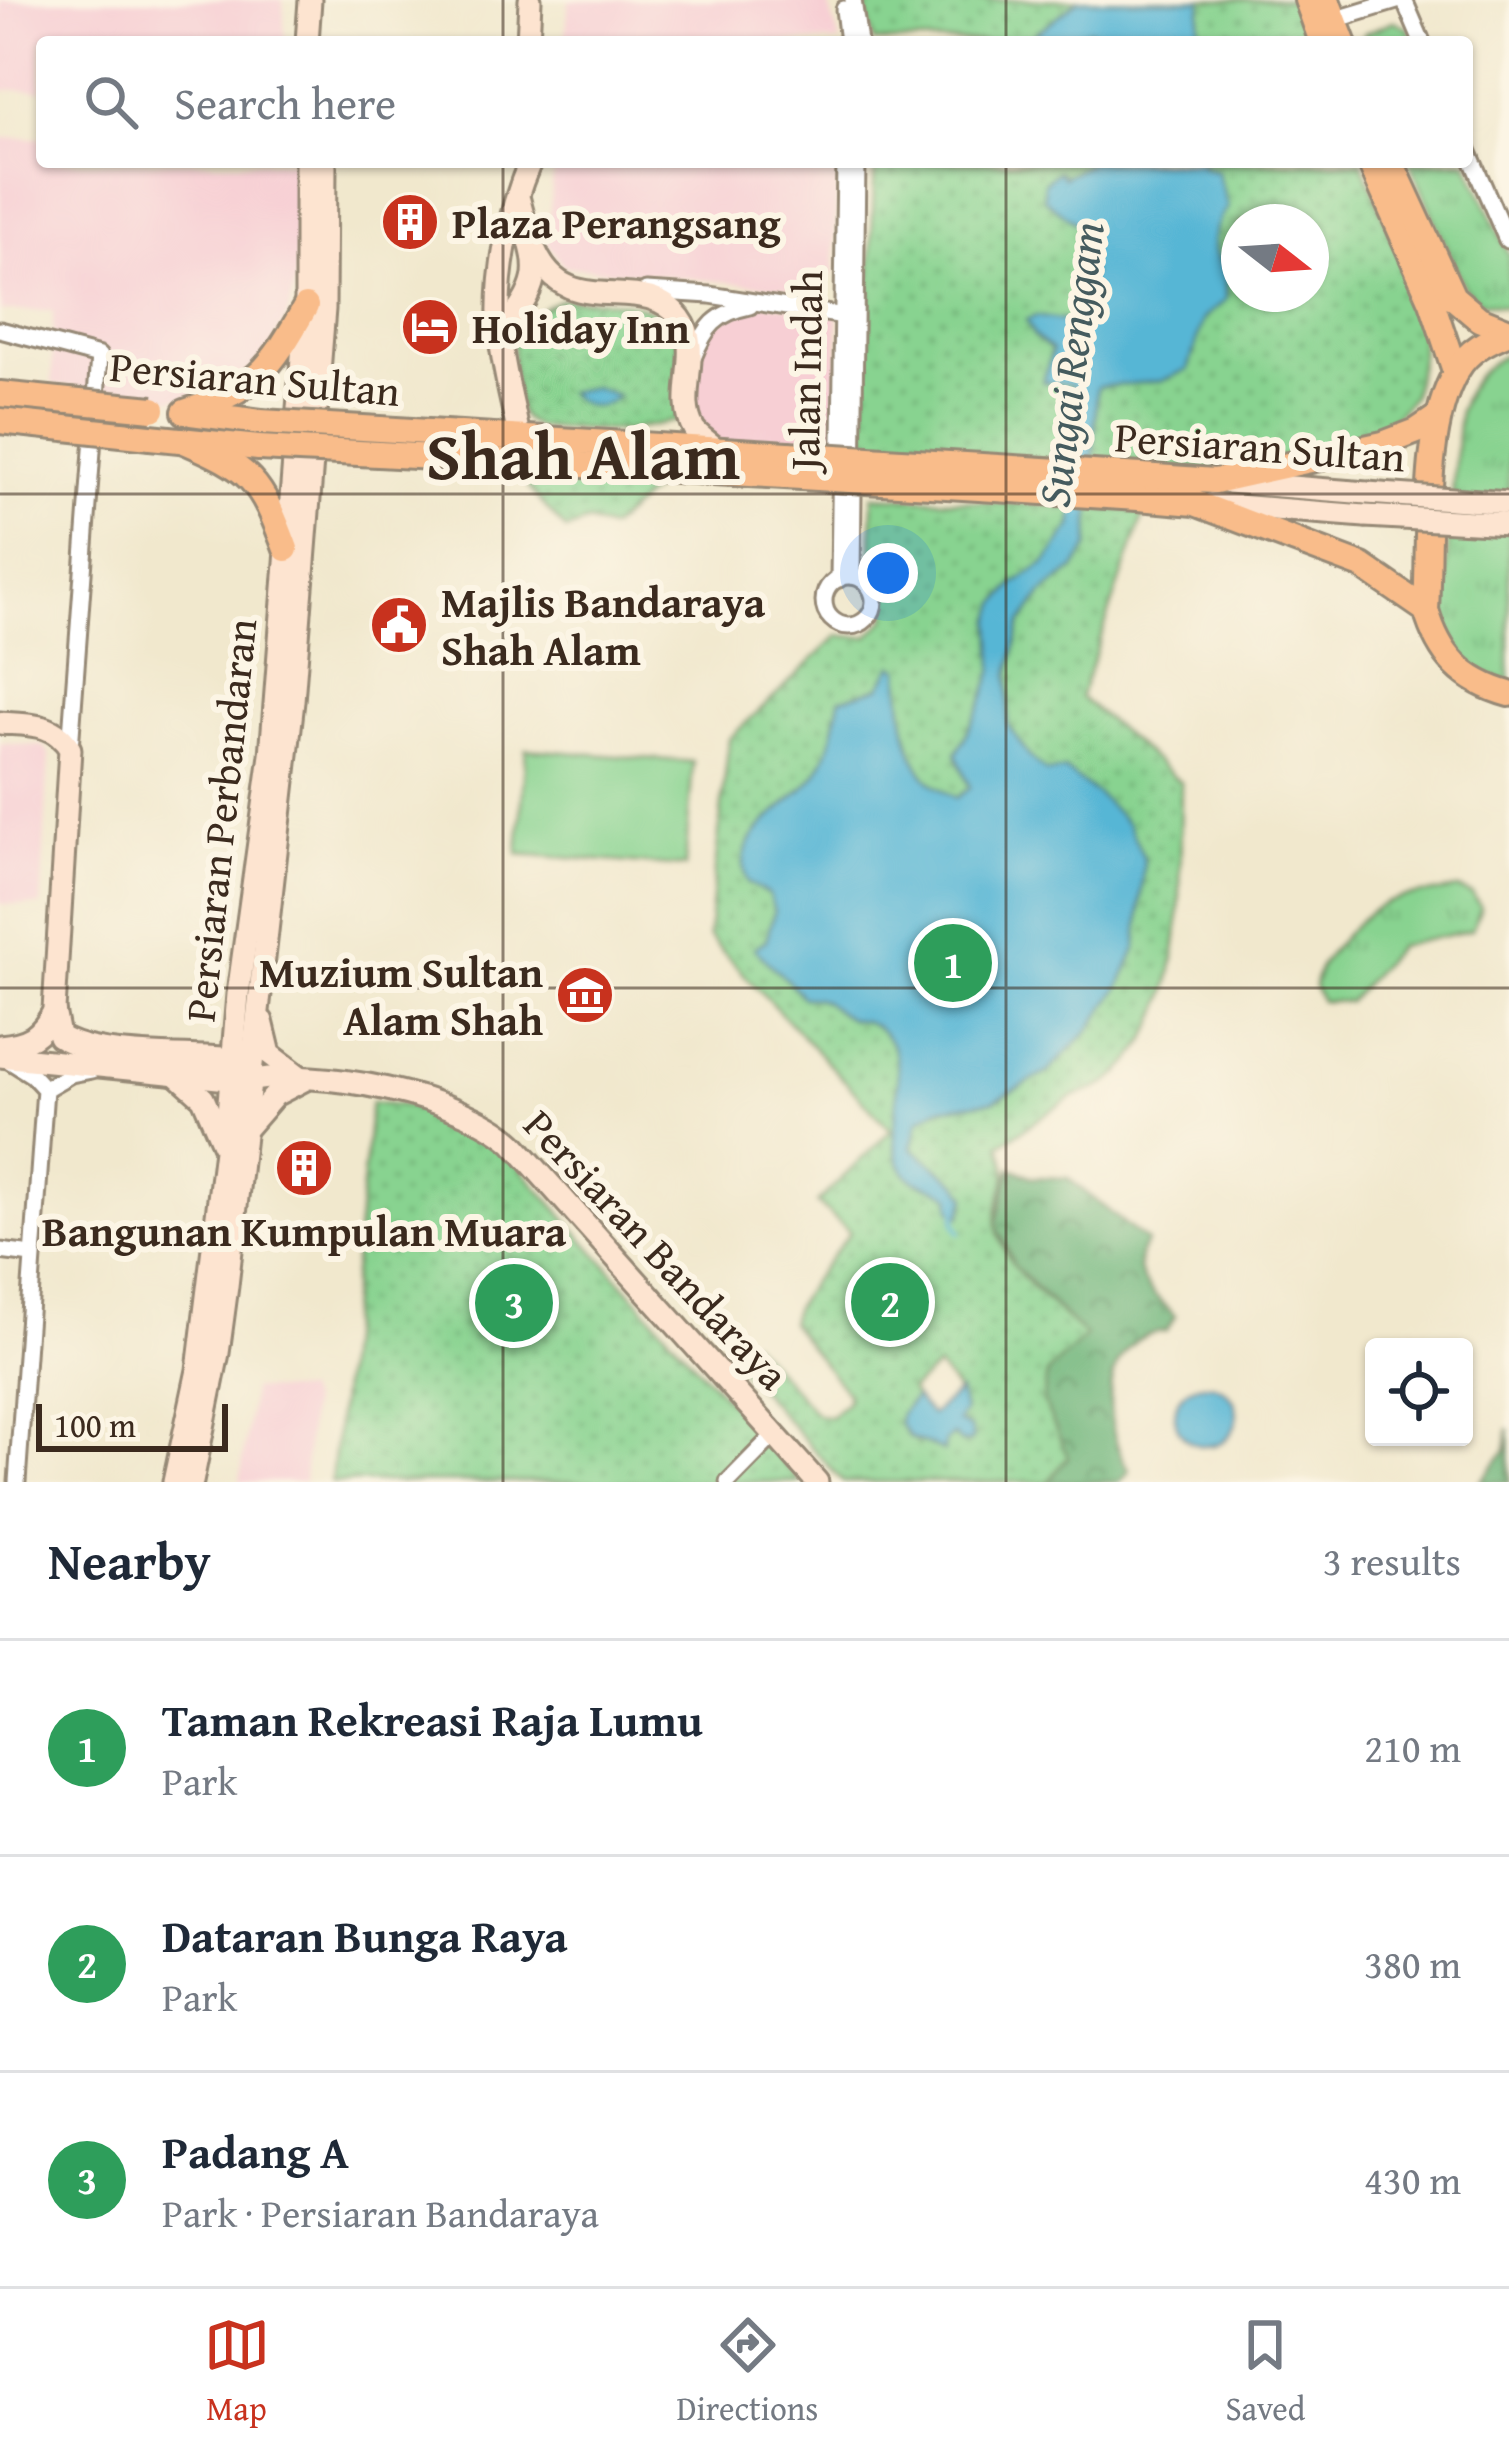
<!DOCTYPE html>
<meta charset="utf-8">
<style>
:root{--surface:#fff;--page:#f6f6f7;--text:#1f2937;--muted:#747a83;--line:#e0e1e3;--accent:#c8321e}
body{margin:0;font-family:"Gentium Book Plus",serif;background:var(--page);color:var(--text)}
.controls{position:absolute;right:36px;bottom:36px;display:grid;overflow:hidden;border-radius:12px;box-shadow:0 3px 9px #0004}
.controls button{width:108px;height:108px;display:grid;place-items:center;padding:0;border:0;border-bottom:3px solid var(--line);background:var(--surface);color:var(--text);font:60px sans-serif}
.compass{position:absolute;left:1221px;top:204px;width:108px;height:108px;border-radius:50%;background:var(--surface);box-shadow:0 3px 9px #0004;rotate:107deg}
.scale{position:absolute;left:36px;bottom:30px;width:192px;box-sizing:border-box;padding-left:12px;border:6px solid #3b2a1e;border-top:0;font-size:33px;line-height:42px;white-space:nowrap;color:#3b2a1e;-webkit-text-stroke:9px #fcf5e5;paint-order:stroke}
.you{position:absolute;left:888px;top:573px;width:42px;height:42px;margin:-30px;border:9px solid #fff;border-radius:50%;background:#1a73e8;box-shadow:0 0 0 18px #1a73e833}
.badge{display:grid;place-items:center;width:78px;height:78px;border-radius:50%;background:var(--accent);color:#fff;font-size:39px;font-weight:700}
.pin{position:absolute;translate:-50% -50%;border:6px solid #fff;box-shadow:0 3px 12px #0006}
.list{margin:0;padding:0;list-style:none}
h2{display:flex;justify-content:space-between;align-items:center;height:156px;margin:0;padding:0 48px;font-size:51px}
h2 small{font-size:39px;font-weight:400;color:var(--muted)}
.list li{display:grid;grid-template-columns:78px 1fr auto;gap:36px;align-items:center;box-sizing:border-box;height:216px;padding:0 48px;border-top:3px solid var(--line)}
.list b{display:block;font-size:45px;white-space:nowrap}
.list p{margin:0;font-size:39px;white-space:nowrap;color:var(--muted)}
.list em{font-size:39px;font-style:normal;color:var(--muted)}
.icon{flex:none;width:66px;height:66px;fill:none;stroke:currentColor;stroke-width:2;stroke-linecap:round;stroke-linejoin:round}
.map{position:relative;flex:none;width:1509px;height:1482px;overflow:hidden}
.search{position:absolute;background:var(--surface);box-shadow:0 3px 9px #0004;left:36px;right:36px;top:36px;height:132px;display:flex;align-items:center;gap:30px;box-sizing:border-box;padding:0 42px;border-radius:12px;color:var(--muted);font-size:45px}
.sheet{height:804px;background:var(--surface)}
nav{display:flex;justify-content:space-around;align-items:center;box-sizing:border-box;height:168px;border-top:3px solid var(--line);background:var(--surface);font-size:33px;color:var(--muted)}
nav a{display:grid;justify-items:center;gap:6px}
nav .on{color:var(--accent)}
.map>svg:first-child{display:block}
.built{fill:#f7cfd4}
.grass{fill:url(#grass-tufts);stroke:#627e57;stroke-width:3}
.forest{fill:url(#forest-crowns);stroke:#54704c;stroke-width:3}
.park{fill:url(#park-dots);stroke:#627e57;stroke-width:3;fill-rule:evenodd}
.pitch{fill:#88d390;stroke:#627e57;stroke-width:3}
.water{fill:#57b6d5;stroke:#49707a;stroke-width:3}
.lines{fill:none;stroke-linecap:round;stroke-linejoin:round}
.stream{stroke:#57b6d5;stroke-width:4.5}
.street-casing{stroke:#968976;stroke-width:21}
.secondary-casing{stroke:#968976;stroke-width:27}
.primary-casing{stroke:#968976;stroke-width:30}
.street{stroke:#fff;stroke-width:15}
.secondary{stroke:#fde4d0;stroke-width:21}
.primary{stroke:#f9bc8a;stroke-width:24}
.secondary-bridge-casing{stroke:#968976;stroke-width:27;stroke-linecap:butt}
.primary-bridge-casing{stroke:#968976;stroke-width:30;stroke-linecap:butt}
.secondary-bridge{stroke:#fde4d0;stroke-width:21}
.primary-bridge{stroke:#f9bc8a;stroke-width:24}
.grid{fill:none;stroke:#3b2a1e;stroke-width:3;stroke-opacity:0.55}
.labels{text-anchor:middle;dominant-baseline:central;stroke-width:12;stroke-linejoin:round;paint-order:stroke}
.poi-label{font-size:42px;font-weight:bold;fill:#3b2a1e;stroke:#fcf5e5;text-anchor:start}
.street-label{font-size:42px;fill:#3b2a1e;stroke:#fcf5e5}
.water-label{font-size:45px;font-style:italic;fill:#455b5e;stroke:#fcf5e5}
.town-label{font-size:66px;font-weight:bold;fill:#3b2a1e;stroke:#fcf5e5}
</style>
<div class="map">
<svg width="1509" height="1482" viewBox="0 0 1509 1482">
<defs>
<pattern id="grass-tufts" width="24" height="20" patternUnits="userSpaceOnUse" patternTransform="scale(3)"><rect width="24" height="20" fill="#88d390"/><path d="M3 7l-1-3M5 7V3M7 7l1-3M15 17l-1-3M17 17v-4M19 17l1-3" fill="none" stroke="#76b57c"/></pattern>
<pattern id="forest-crowns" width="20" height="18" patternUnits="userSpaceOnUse" patternTransform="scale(3)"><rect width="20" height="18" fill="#6eb57a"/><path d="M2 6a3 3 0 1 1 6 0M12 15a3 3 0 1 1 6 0" fill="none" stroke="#5c9363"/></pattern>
<pattern id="park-dots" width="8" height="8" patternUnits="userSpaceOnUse" patternTransform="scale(3)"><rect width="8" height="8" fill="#88d390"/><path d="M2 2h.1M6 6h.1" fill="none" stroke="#76b57c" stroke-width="1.8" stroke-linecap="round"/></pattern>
</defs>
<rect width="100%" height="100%" fill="#fcf5e5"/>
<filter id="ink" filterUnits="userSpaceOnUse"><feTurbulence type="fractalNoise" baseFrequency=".00833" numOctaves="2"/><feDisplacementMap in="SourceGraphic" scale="24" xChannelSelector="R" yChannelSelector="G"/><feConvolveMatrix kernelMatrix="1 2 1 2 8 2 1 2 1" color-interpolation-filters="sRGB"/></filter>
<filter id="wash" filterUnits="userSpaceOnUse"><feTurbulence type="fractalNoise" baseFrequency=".004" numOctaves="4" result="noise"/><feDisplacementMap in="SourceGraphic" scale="48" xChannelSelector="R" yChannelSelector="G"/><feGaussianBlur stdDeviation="2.7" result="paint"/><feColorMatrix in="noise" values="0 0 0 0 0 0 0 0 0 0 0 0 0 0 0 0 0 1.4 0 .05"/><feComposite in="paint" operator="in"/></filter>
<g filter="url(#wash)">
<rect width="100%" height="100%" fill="#f1e8cd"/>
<g class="built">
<path d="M0 0H283L285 42H42V90H0Z"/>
<path d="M569 0H827L840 42H565Z"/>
<path d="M0 138H42V162H291L297 168V273L288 314 270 349 245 376 211 395 169 399 52 384 53 311H0Z"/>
<path d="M554 162H838L834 273 809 290 563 266 547 242Z"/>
<path d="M765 303 838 315 839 457 715 448 695 429 690 367 708 325Z"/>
<path d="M0 743 44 746 49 754 41 906 0 904Z"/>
<path d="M252 1389 305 1392 310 1403 304 1482H240Z"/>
</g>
<g class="grass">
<path d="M1394 21 1408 28 1414 42H1361L1365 33Z"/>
<path d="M1467 161 1509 256V308L1481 302 1464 287 1410 162Z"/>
<path d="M1509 353V682C1469 674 1455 649 1443 612L1459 411C1467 383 1482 365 1509 353Z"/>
<path d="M1458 889 1472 894 1481 907 1472 930 1398 946 1348 1002 1321 1001 1314 987C1316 969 1326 957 1337 944 1377 895 1399 898 1458 889Z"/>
</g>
<g class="forest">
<path d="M1011 1168 1033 1177 1068 1178 1147 1242C1124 1274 1154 1294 1175 1316L1167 1331C1098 1335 1100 1428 1130 1471L1120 1482H1048L1068 1457 1043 1401 1047 1373 1085 1336 1015 1267 996 1225Z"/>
<path d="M1509 1428V1482H1480L1506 1450Z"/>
</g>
<g class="park">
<path d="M864 0H1300L1316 42H874Z"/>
<path d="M875 162H1362L1420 311 1421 355 1412 397 1378 434 1321 452 1202 469 863 449ZM1239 222H1311V294H1239Z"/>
<path d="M563 299C599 300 670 297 680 343 685 366 680 397 680 420L623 431 537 427C530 423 527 423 522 416 514 403 509 346 517 332 527 315 546 306 563 299Z"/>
<path d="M515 473 663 481 609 529 588 522 566 530Z"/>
<path d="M873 496 1145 511 1080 697 1181 783C1178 879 1195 1010 1112 1080 1101 1089 1084 1092 1070 1099 1046 1112 1024 1130 1000 1144 1017 1187 992 1196 997 1227 1004 1272 1055 1307 1086 1336L1047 1373 1043 1401 1068 1457 1048 1482H843L735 1363 742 1341H751L816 1414 830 1417 847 1401V1393L790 1323C793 1298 834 1256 850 1232L817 1203 891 1130 708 936 729 739 838 636 868 637 887 618V593L872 571ZM937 1367C955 1387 967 1398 957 1425 949 1445 937 1442 917 1442L899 1423 900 1414 915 1397 910 1390Z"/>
<path d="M371 1102 432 1108 500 1145 800 1482H331Z"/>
</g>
<path class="pitch" d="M526 749 693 762 685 867 518 854Z"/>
<g class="water">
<path d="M1079 0H1202L1198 42H1103L1101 35 1090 30 1061 42H1024Z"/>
<path d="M1092 162H1201L1203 167 1217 171 1228 207C1211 230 1207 248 1227 271L1226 300 1204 318 1188 370 1161 381 1097 387 1089 546 1075 569 1044 592 1021 624 1009 675 1008 725 1030 757 1046 772 1065 770 1097 794 1128 824 1144 859 1137 947 1120 986 1091 1028 1047 1073 993 1101 939 1108 919 1120 912 1148 959 1184 967 1197 961 1216 952 1210 951 1196C936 1184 914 1187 903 1170 877 1128 925 1050 869 1023 863 1020 856 1021 850 1019 827 1009 832 997 802 997 787 977 770 967 754 948L766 940 774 912 769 895 748 883C727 837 788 809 812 779 830 757 835 726 840 699L880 687 893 665 900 669C901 701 905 759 931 782 938 788 948 793 956 798L970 788 956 754 983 701 994 669 992 622 998 603 1015 584 1047 562 1072 526 1081 458 1072 438V385L1043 382 1052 350 1034 336 1026 320 1036 316 1081 324 1091 272 1073 268 1079 226 1044 199V182L1058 171 1063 177Z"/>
<path d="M594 387 618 396C600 412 582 409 567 392Z"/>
<circle cx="1206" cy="1415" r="31"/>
<path d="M959 1391 964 1411 958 1422 970 1428 973 1437 970 1442 961 1443 953 1435 945 1442 944 1451 910 1438 899 1423 900 1414 915 1397 931 1415Z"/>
</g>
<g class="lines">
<path class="stream" d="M957 1210 955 1222 960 1232"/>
</g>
</g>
<g filter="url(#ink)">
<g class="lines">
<defs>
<g id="street">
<path d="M853 0 859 42"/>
<path d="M1404 0 1422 42"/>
<path d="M844 9 848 42"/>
<path d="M1334 20 1400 0"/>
<path d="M1467 148 1507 240"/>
<path d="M646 291 710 295 838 315 848 313"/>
<path d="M0 330 99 356 70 749"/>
<path d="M693 358C705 327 716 313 750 306"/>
<path d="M852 576 857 162"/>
<circle cx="849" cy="601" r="25"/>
<path d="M839 579 845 162"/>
<path d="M10 1061 32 1075 45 1089 17 1482"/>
<path d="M45 1089 71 1074 92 1070"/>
<path d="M0 1251 32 1255"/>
<path d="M728 1482 775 1434"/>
</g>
<g id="secondary">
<path d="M307 42 310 0"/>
<path d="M528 42 530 0"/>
<path d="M535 250C567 325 641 268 680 318 705 351 674 396 694 429 699 436 709 442 715 448"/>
<path d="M500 336C548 273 537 272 519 200"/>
<path d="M518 453 519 437C513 404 503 369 500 336 495 281 508 212 530 162"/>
<path d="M1228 482 1367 493"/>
<path d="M1210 504 1365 516"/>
<path d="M0 723C29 725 54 722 70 749L54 1010 59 1036C97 1061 197 1053 245 1060"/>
<path d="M262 1021 270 1054 299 1076"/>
<path d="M0 1046C29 1043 40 1037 54 1011"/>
<path d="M0 1056 248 1081C318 1067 459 1095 513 1143L817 1482"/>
<path d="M175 1073 203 1098 223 1144"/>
<path d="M243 1132 275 1095 304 1080"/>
<path d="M174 1482 198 1370 225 1150 238 994 271 755 306 306V162"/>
<path d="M192 1482 218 1353 227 1286 293 701 324 309 325 162"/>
</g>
<g id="primary">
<path d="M1307 0 1322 42"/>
<path d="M1327 0 1343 42"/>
<path d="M1370 162 1432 302 1455 371"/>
<path d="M1391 162 1453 297 1479 319 1509 331"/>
<path d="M1509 332C1489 340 1468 350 1457 370 1422 426 1430 542 1426 610 1439 656 1463 681 1509 694"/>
<path d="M0 394 69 401"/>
<path d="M185 412C256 389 270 370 306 306"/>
<path d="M191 413 261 422"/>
<path d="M0 421 65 428"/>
<path d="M380 429 788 454"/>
<path d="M150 437 259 448"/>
<path d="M182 440C252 470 260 479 286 549"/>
<path d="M378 454 785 476"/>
<path d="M1141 476 1215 481 1383 444 1417 431 1436 418"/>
<path d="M1138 498 1195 503 1362 566 1426 610"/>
</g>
</defs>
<use href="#street" class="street-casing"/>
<use href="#secondary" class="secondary-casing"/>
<use href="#primary" class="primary-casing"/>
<use href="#street" class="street"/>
<use href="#secondary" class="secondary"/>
<use href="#primary" class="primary"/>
<defs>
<g id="secondary-bridge">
<path d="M1367 493 1509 503"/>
<path d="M1365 516 1509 524"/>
</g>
<g id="primary-bridge">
<path d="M69 401 153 409"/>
<path d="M261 422 380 429"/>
<path d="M65 428 150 437"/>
<path d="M259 448 378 454"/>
<path d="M788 454 1141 476"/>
<path d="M785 476 1138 498"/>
</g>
</defs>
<use href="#secondary-bridge" class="secondary-bridge-casing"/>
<use href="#primary-bridge" class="primary-bridge-casing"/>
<use href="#secondary-bridge" class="secondary-bridge"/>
<use href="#primary-bridge" class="primary-bridge"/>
</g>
</g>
<path class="grid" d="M503 0V42M1006 0V42M503 162V1482M1006 162V1482M0 494H1509M0 988H1509"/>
<defs>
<symbol id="building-disc" viewBox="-11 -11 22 22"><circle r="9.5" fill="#c8321e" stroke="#fcf5e5"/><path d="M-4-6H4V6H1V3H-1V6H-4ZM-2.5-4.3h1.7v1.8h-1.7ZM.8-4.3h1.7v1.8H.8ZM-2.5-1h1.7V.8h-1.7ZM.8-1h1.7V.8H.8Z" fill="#fff"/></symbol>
<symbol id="hotel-disc" viewBox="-11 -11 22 22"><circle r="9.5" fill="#c8321e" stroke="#fcf5e5"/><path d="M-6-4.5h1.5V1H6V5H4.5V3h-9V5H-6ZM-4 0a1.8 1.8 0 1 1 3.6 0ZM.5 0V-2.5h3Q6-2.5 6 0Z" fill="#fff"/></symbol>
<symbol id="civic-disc" viewBox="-11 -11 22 22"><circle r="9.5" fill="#c8321e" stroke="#fcf5e5"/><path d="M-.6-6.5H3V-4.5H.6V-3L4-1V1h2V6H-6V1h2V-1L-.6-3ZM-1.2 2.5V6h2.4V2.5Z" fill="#fff"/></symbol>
<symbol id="museum-disc" viewBox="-11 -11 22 22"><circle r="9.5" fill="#c8321e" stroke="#fcf5e5"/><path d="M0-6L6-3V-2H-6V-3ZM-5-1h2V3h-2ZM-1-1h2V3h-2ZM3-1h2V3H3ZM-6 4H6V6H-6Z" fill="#fff"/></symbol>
</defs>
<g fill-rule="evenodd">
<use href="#building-disc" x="377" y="189" width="66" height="66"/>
<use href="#hotel-disc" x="397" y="294" width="66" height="66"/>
<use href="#civic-disc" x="366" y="592" width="66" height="66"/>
<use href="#museum-disc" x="552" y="962" width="66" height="66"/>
<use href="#building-disc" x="271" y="1135" width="66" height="66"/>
</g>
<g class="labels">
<g class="poi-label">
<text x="452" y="222">Plaza Perangsang</text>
<text x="472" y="327">Holiday Inn</text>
<text x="441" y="601">Majlis Bandaraya<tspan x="441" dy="48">Shah Alam</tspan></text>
<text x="543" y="971" text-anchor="end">Muzium Sultan<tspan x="543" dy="48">Alam Shah</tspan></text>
<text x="304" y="1230" text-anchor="middle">Bangunan Kumpulan Muara</text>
</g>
<g class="street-label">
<text transform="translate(805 370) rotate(-89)">Jalan Indah</text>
<text transform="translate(255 378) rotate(5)">Persiaran Sultan</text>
<text transform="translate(1260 446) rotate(4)">Persiaran Sultan</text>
<text transform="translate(220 820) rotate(-84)">Persiaran Perbandaran</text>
<text transform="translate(657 1249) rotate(47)">Persiaran Bandaraya</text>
</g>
<g class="water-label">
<text transform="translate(1070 364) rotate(-83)">Sungai Renggam</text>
</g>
<g class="town-label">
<text x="583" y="454">Shah Alam</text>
</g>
</g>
</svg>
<div class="controls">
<button><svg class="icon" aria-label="locate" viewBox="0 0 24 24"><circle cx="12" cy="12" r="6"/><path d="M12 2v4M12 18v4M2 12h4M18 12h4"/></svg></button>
</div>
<svg class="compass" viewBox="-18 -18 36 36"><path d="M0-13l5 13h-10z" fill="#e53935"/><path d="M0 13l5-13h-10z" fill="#747a83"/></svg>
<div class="scale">100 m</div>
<div class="you"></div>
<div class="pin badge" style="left:953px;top:963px;background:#2e9e5b">1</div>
<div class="pin badge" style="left:890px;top:1302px;background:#2e9e5b">2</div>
<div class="pin badge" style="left:514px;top:1303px;background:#2e9e5b">3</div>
<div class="search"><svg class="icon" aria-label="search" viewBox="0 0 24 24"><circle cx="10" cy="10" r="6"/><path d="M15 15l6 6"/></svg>Search here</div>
</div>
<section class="sheet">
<h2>Nearby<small>3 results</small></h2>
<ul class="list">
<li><span class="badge" style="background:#2e9e5b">1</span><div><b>Taman Rekreasi Raja Lumu</b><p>Park</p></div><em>210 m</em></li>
<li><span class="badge" style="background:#2e9e5b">2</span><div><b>Dataran Bunga Raya</b><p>Park</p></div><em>380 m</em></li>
<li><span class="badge" style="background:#2e9e5b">3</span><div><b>Padang A</b><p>Park · Persiaran Bandaraya</p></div><em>430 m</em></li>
</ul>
</section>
<nav>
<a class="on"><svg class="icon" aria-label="map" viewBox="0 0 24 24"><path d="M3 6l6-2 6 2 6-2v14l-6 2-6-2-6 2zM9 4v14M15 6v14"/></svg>Map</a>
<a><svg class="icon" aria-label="directions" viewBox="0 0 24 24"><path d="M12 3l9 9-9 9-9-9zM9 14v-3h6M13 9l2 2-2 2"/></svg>Directions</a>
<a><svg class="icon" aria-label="saved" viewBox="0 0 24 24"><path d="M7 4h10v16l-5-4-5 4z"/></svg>Saved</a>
</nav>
